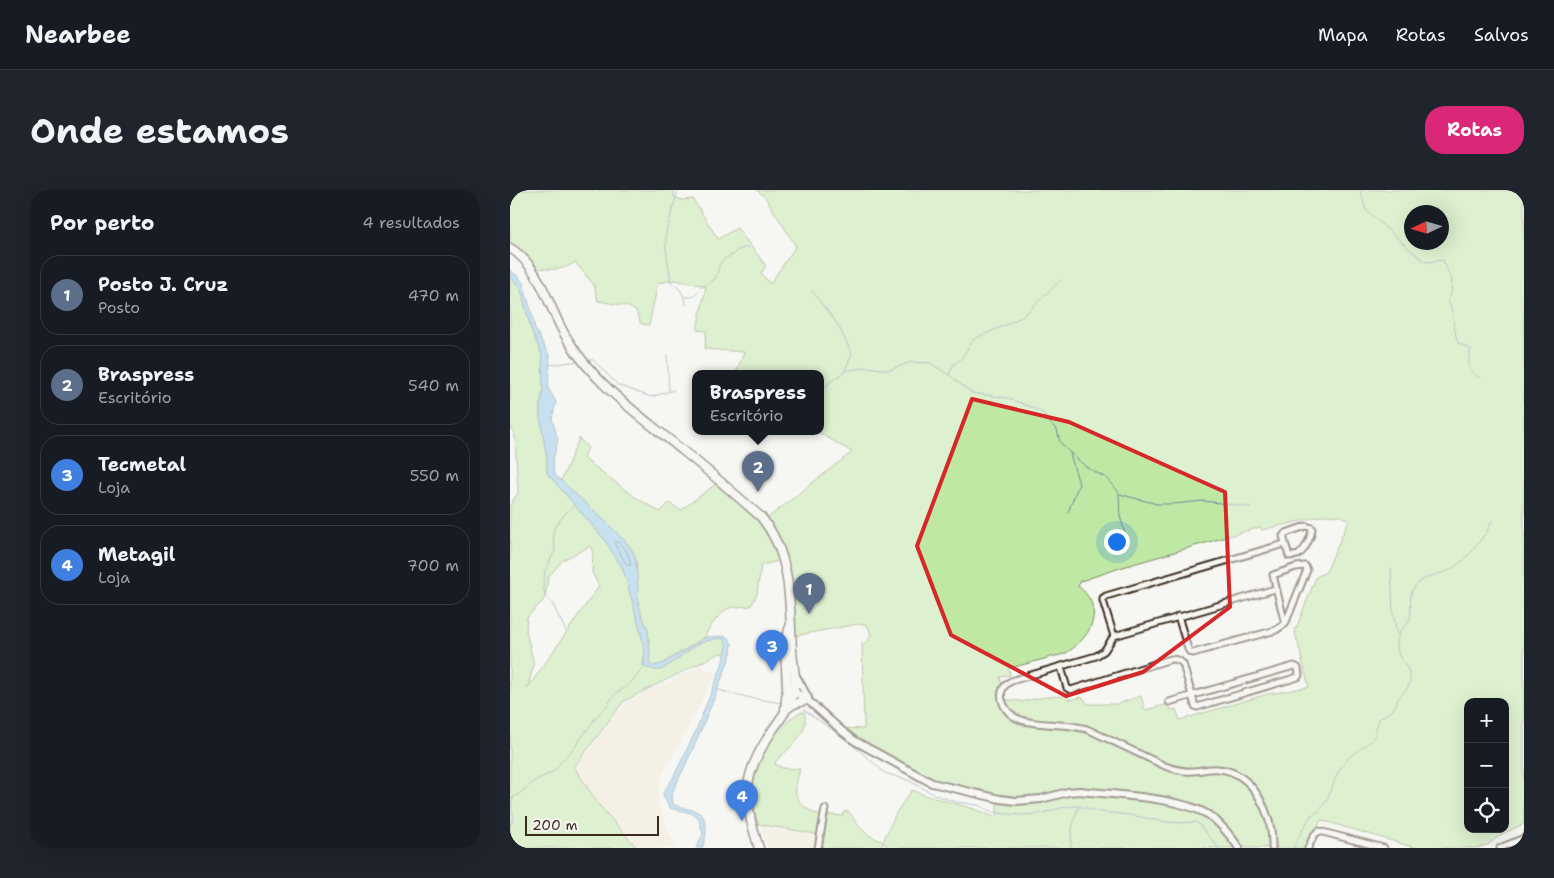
<!DOCTYPE html>
<html lang="pt">
<meta charset="utf-8">
<style>
:root{--surface:#171b24;--page:#20242c;--text:#f1f3f6;--muted:#9ea1a6;--line:#363941;--accent:#db2777}
body{margin:0;font-family:"Shantell Sans",sans-serif;background:var(--page);color:var(--text)}
.controls{position:absolute;right:15px;bottom:15px;display:grid;overflow:hidden;border-radius:10px;box-shadow:0 5px 20px #0002}
.controls button{width:45px;height:45px;display:grid;place-items:center;padding:0;border:0;border-bottom:1px solid var(--line);background:var(--surface);color:var(--text);font:25px sans-serif}
.compass{position:absolute;left:894px;top:15px;width:45px;height:45px;border-radius:50%;background:var(--surface);box-shadow:0 5px 20px #0002;rotate:266deg}
.scale{position:absolute;left:15px;bottom:12px;width:134px;box-sizing:border-box;padding-left:5px;border:2px solid #3b2a1e;border-top:0;font-size:14px;line-height:18px;white-space:nowrap;color:#3b2a1e;-webkit-text-stroke:4px #f6f6f2;paint-order:stroke}
.you{position:absolute;left:606px;top:351px;width:18px;height:18px;margin:-12px;border:4px solid #fff;border-radius:50%;background:#1a73e8;box-shadow:0 0 0 8px #1a73e833}
.badge{display:grid;place-items:center;width:32px;height:32px;border-radius:50%;background:var(--accent);color:#fff;font-size:16px;font-weight:700}
.pin{position:absolute;translate:-50% -41px;filter:drop-shadow(0 1px 2px #0008)}
.pin::after{content:'';position:absolute;top:26px;width:18px;height:15px;background:inherit;clip-path:polygon(0 0,100% 0,50% 100%)}
.popup{position:absolute;left:182px;top:180px;width:132px;height:65px;box-sizing:border-box;display:grid;place-content:center;border-radius:10px;background:var(--surface);filter:drop-shadow(0 1px 4px #0005);font-size:16px;white-space:nowrap;color:var(--muted)}
.popup b{font-size:19px;color:var(--text)}
.popup::after{content:'';position:absolute;left:50%;top:100%;margin-left:-10px;border:10px solid transparent;border-top-color:var(--surface)}
.list{margin:0;padding:0;list-style:none}
h2{display:flex;justify-content:space-between;align-items:center;height:65px;margin:0;padding:0 20px;font-size:21px}
h2 small{font-size:16px;font-weight:400;color:var(--muted)}
.list li{display:grid;grid-template-columns:32px 1fr auto;gap:15px;align-items:center;box-sizing:border-box;height:80px;margin:0 10px 10px;padding:0 10px;border:1px solid var(--line);border-radius:20px}
.list b{display:block;font-size:19px;white-space:nowrap}
.list p{margin:0;font-size:16px;white-space:nowrap;color:var(--muted)}
.list em{font-size:16px;font-style:normal;color:var(--muted)}
.icon{flex:none;width:28px;height:28px;fill:none;stroke:currentColor;stroke-width:2;stroke-linecap:round;stroke-linejoin:round}
.map{position:relative;flex:none;width:1014px;height:658px;overflow:hidden;border-radius:20px}
header{display:flex;align-items:center;gap:30px;box-sizing:border-box;height:70px;padding:0 25px;background:var(--surface);border-bottom:1px solid var(--line)}
header strong{font-size:24px}
nav{display:flex;gap:28px;margin-inline-start:auto;font-size:18px}
.intro{display:flex;align-items:center;justify-content:space-between;box-sizing:border-box;height:120px;padding:0 30px}
h1{margin:0;font-size:35px}
.button{padding:12px 22px;border-radius:20px;background:var(--accent);color:#fff;font-size:18px;font-weight:700}
main{display:flex;gap:30px;padding:0 30px}
aside{flex:1;background:var(--surface);border-radius:20px;box-shadow:0 5px 20px #0002}
.map>svg:first-child{display:block}
.built{fill:#f2e9d8}
.green{fill:#bfe8a4;stroke:#7d8961;fill-rule:evenodd}
.water{fill:#8fc8ee;stroke:#6d899b}
.lines{fill:none;stroke-linecap:round;stroke-linejoin:round}
.shore{stroke:#5d6971;stroke-width:1}
.stream{stroke:#6d899b;stroke-width:1}
.minor-casing{stroke:#3b2a1e;stroke-width:9}
.tertiary-casing{stroke:#3b2a1e;stroke-width:10}
.secondary-casing{stroke:#3b2a1e;stroke-width:11}
.minor{stroke:#f6f6f2;stroke-width:5}
.tertiary{stroke:#f6f6f2;stroke-width:6}
.secondary{stroke:#f6f6f2;stroke-width:8}
.marked{fill:none;stroke:#d62828;stroke-width:4;stroke-linejoin:round}
</style>
<header>
<strong>Nearbee</strong>
<nav><a>Mapa</a><a>Rotas</a><a>Salvos</a></nav>
</header>
<div class="intro"><h1>Onde estamos</h1><a class="button">Rotas</a></div>
<main>
<aside>
<h2>Por perto<small>4 resultados</small></h2>
<ul class="list">
<li><span class="badge" style="background:#5c6f8a">1</span><div><b>Posto J. Cruz</b><p>Posto</p></div><em>470 m</em></li>
<li><span class="badge" style="background:#5c6f8a">2</span><div><b>Braspress</b><p>Escritório</p></div><em>540 m</em></li>
<li><span class="badge" style="background:#3f7fe0">3</span><div><b>Tecmetal</b><p>Loja</p></div><em>550 m</em></li>
<li><span class="badge" style="background:#3f7fe0">4</span><div><b>Metagil</b><p>Loja</p></div><em>700 m</em></li>
</ul>
</aside>
<div class="map">
<svg width="1014" height="658" viewBox="0 0 1014 658">
<rect width="100%" height="100%" fill="#f6f6f2"/>
<filter id="ink" filterUnits="userSpaceOnUse"><feTurbulence type="fractalNoise" baseFrequency=".02" numOctaves="2"/><feDisplacementMap in="SourceGraphic" scale="10" xChannelSelector="R" yChannelSelector="G"/><feConvolveMatrix kernelMatrix="1 2 1 2 8 2 1 2 1" color-interpolation-filters="sRGB"/></filter>
<g filter="url(#ink)">
<g class="built">
<path d="M190 476 206 484 151 588 147 612 166 658H129L85 616 61 582 117 512Z"/>
<path d="M251 637 306 645 304 658H258Z"/>
</g>
<g class="green">
<path d="M0 0H164V7L172 10 183 9 208 49 227 38 256 76 251 83 260 94 286 56 255 7 247 0H1014V634L992 644 977 655 967 658H906L811 630 798 658H380L373 653 370 658H307L305 657 306 644 248 634C246 625 241 613 241 604 241 577 256 552 275 534 281 529 285 523 294 522 301 542 278 559 266 571L265 574 272 578 290 579 286 594V604L290 613 296 618 304 623 332 626 334 622 338 621C342 625 344 630 348 635 354 643 364 648 373 652L386 623 402 600C429 612 458 614 484 627L487 624V605L440 596 413 587 357 555 332 538 354 539 352 454C362 450 362 444 357 435L348 434 284 446 282 400 259 334V327L342 262 306 241H310V183H226L234 162 195 159 196 141 187 140 196 96 165 90 148 93 139 135 131 134 126 121 117 116 88 111 84 95 65 72C52 82 40 79 25 78L0 55ZM902 22H932V52H902ZM815 325 830 326 839 330 816 382 806 387 786 439 784 438 799 497 758 504 670 530 666 519 661 520 659 514 635 520 631 506 607 514H577L575 510 571 507 559 510 558 506C543 506 525 508 511 512L510 511 499 510 494 508 490 487 500 485 499 478C513 475 527 471 541 467 545 466 552 465 556 463 582 447 596 418 568 396L571 391 613 377 750 337 752 340ZM958 512H995V639H958Z"/>
<path d="M0 86 11 99 21 139 32 165 33 202 30 215V226L37 269V283L94 349 113 379 129 435 135 462 133 475 151 480C170 469 191 445 214 449L217 455 216 464 210 463 114 511 64 577 89 615 127 658H0V315L8 303 5 247 0 234ZM80 356 83 363 82 382 89 396 17 499 24 474 16 441 17 427 33 411 36 403 38 387 53 370Z"/>
<path d="M69 248 78 258 73 268 125 307 150 322 159 313 171 320 206 294 250 333 263 355 269 371 251 375 247 404 241 416C235 417 223 416 217 419 211 422 196 441 195 447L152 474 142 476 139 473 140 464 138 439 132 427 127 407 126 371 123 362 116 352 96 332 51 291Z"/>
</g>
<path class="water" d="M0 80 9 87 13 93 22 124 25 139 40 167 38 198 46 212 42 229 48 250 43 269 44 284 96 332 116 352 123 362 126 371 128 395 127 407 132 427 138 439 140 464 139 474 142 476 152 474 196 447 214 446 219 448 222 454 221 464 206 504 182 561 162 603 163 614C178 622 195 616 196 638 196 646 195 651 192 658H186L193 644 188 627 181 623 160 618 154 608 153 603 163 588 184 545 211 478 217 457 214 449C191 445 170 469 151 480H145L134 477 135 462 129 435 113 379 94 349 37 283V269L30 226V215L33 202 32 165 21 139 11 99 0 86Z"/>
<g class="lines">
<path class="shore" d="M106 352H108C115 358 122 367 120 376L117 375 105 355Z"/>
<g class="stream">
<path d="M168 0 156 42V59L161 93C171 98 174 104 176 115"/>
<path d="M850 0 856 20 905 64 915 71 918 72 933 70 940 86 942 88 941 104 938 110C944 123 943 138 948 153L961 159C957 170 957 184 971 188"/>
<path d="M302 101 328 135 342 164 335 180"/>
<path d="M175 107H181L184 106 191 98 205 89 210 74 214 69 224 64 227 60 238 57"/>
<path d="M157 165 159 201"/>
<path d="M76 170H83L108 195 141 207 164 200"/>
<path d="M39 175 70 171"/>
<path d="M439 184 444 174 451 169 464 149 498 134 513 126 551 90"/>
<path d="M310 200 335 181 357 177 379 180 401 172 420 173 439 185 462 203 498 208 528 220 535 225 539 232 547 240 550 252 556 259 576 277 598 289 610 304 613 305 647 314H663L694 311 741 317"/>
<path d="M609 304 610 326 618 353"/>
<path d="M558 322 569 294 560 264"/>
<path d="M881 378 883 423 887 444"/>
<path d="M56 441 43 415 35 405 33 394 35 381 45 360 43 345 44 338 55 324 65 314"/>
<path d="M208 500 241 508 271 513"/>
<path d="M294 520 337 550 375 583 398 590 425 605 446 612 468 615 485 623 513 625 528 624 555 617 568 616 592 622 620 625 656 632 669 633 685 632 689 634 709 658"/>
<path d="M0 609 9 604 26 590 43 582 55 567 64 558 87 526 96 517 106 503 118 496 134 477"/>
<path d="M0 637 4 627 1 618 3 608"/>
<path d="M561 658C561 641 562 632 569 616"/>
<path d="M783 658 801 625C817 622 822 592 830 579 838 566 851 558 863 550L869 529C873 526 881 523 884 518 886 516 886 513 887 511 894 499 906 496 897 478 891 468 887 466 887 454 887 438 898 436 900 428 902 421 899 407 902 401 909 385 930 386 943 378 956 370 977 345 982 331"/>
</g>
<defs>
<g id="minor">
<path d="M796 336 802 338C802 345 795 361 788 365 785 366 782 366 779 366L773 346 776 343Z"/>
<path d="M668 426 678 459 680 462 683 463 766 440 775 434 797 380 795 376 786 377 763 385 775 434"/>
<path d="M604 446 594 461 586 466 501 491C493 496 490 501 492 510 499 536 530 533 550 535 559 535 568 537 577 539L655 576C664 579 672 582 682 581 690 581 700 578 708 579 745 582 763 626 762 658"/>
<path d="M604 446 593 411V408L596 406 774 354"/>
<path d="M604 446 765 399"/>
<path d="M551 477 557 498 561 500 661 469C667 469 670 470 673 474L685 516 687 517 788 487 789 485 788 478 784 476 659 512"/>
<path d="M308 658 315 619"/>
<path d="M798 658 804 645 809 641 874 658"/>
<path d="M990 658 1014 648"/>
</g>
<g id="tertiary">
<path d="M286 486 298 508"/>
<path d="M281 499 301 513 332 541 345 551 422 593 490 609 506 611 531 609 558 602 570 601C605 605 667 607 697 624 710 632 720 645 729 658"/>
</g>
<g id="secondary">
<path d="M0 58C32 77 39 121 58 150 87 197 131 226 172 260 199 281 225 304 251 327 283 366 279 412 282 460 283 475 287 490 283 505 279 520 268 531 260 544 231 588 233 609 249 658"/>
<path d="M278 518 284 514 297 510"/>
<path d="M275 521 277 497 275 459 279 439"/>
</g>
</defs>
<use href="#minor" class="minor-casing"/>
<use href="#tertiary" class="tertiary-casing"/>
<use href="#secondary" class="secondary-casing"/>
<use href="#minor" class="minor"/>
<use href="#tertiary" class="tertiary"/>
<use href="#secondary" class="secondary"/>
</g>
</g>
<path d="M0 0H1014V658H0ZM462 209 559 232 715 302 720 417 633 482 556 506 441 445 407 356Z" fill="#f6f6f2" fill-opacity=".55" fill-rule="evenodd"/>
<path class="marked" d="M462 209 559 232 715 302 720 417 633 482 556 506 441 445 407 356Z"/>
</svg>
<div class="controls">
<button>+</button>
<button>−</button>
<button><svg class="icon" aria-label="locate" viewBox="0 0 24 24"><circle cx="12" cy="12" r="6"/><path d="M12 2v4M12 18v4M2 12h4M18 12h4"/></svg></button>
</div>
<svg class="compass" viewBox="-18 -18 36 36"><path d="M0-13l5 13h-10z" fill="#e53935"/><path d="M0 13l5-13h-10z" fill="#9ea1a6"/></svg>
<div class="scale">200 m</div>
<div class="you"></div>
<div class="pin badge" style="left:299px;top:424px;background:#5c6f8a">1</div>
<div class="pin badge" style="left:248px;top:302px;background:#5c6f8a">2</div>
<div class="popup"><b>Braspress</b>Escritório</div>
<div class="pin badge" style="left:262px;top:481px;background:#3f7fe0">3</div>
<div class="pin badge" style="left:232px;top:631px;background:#3f7fe0">4</div>
</div>
</main>
